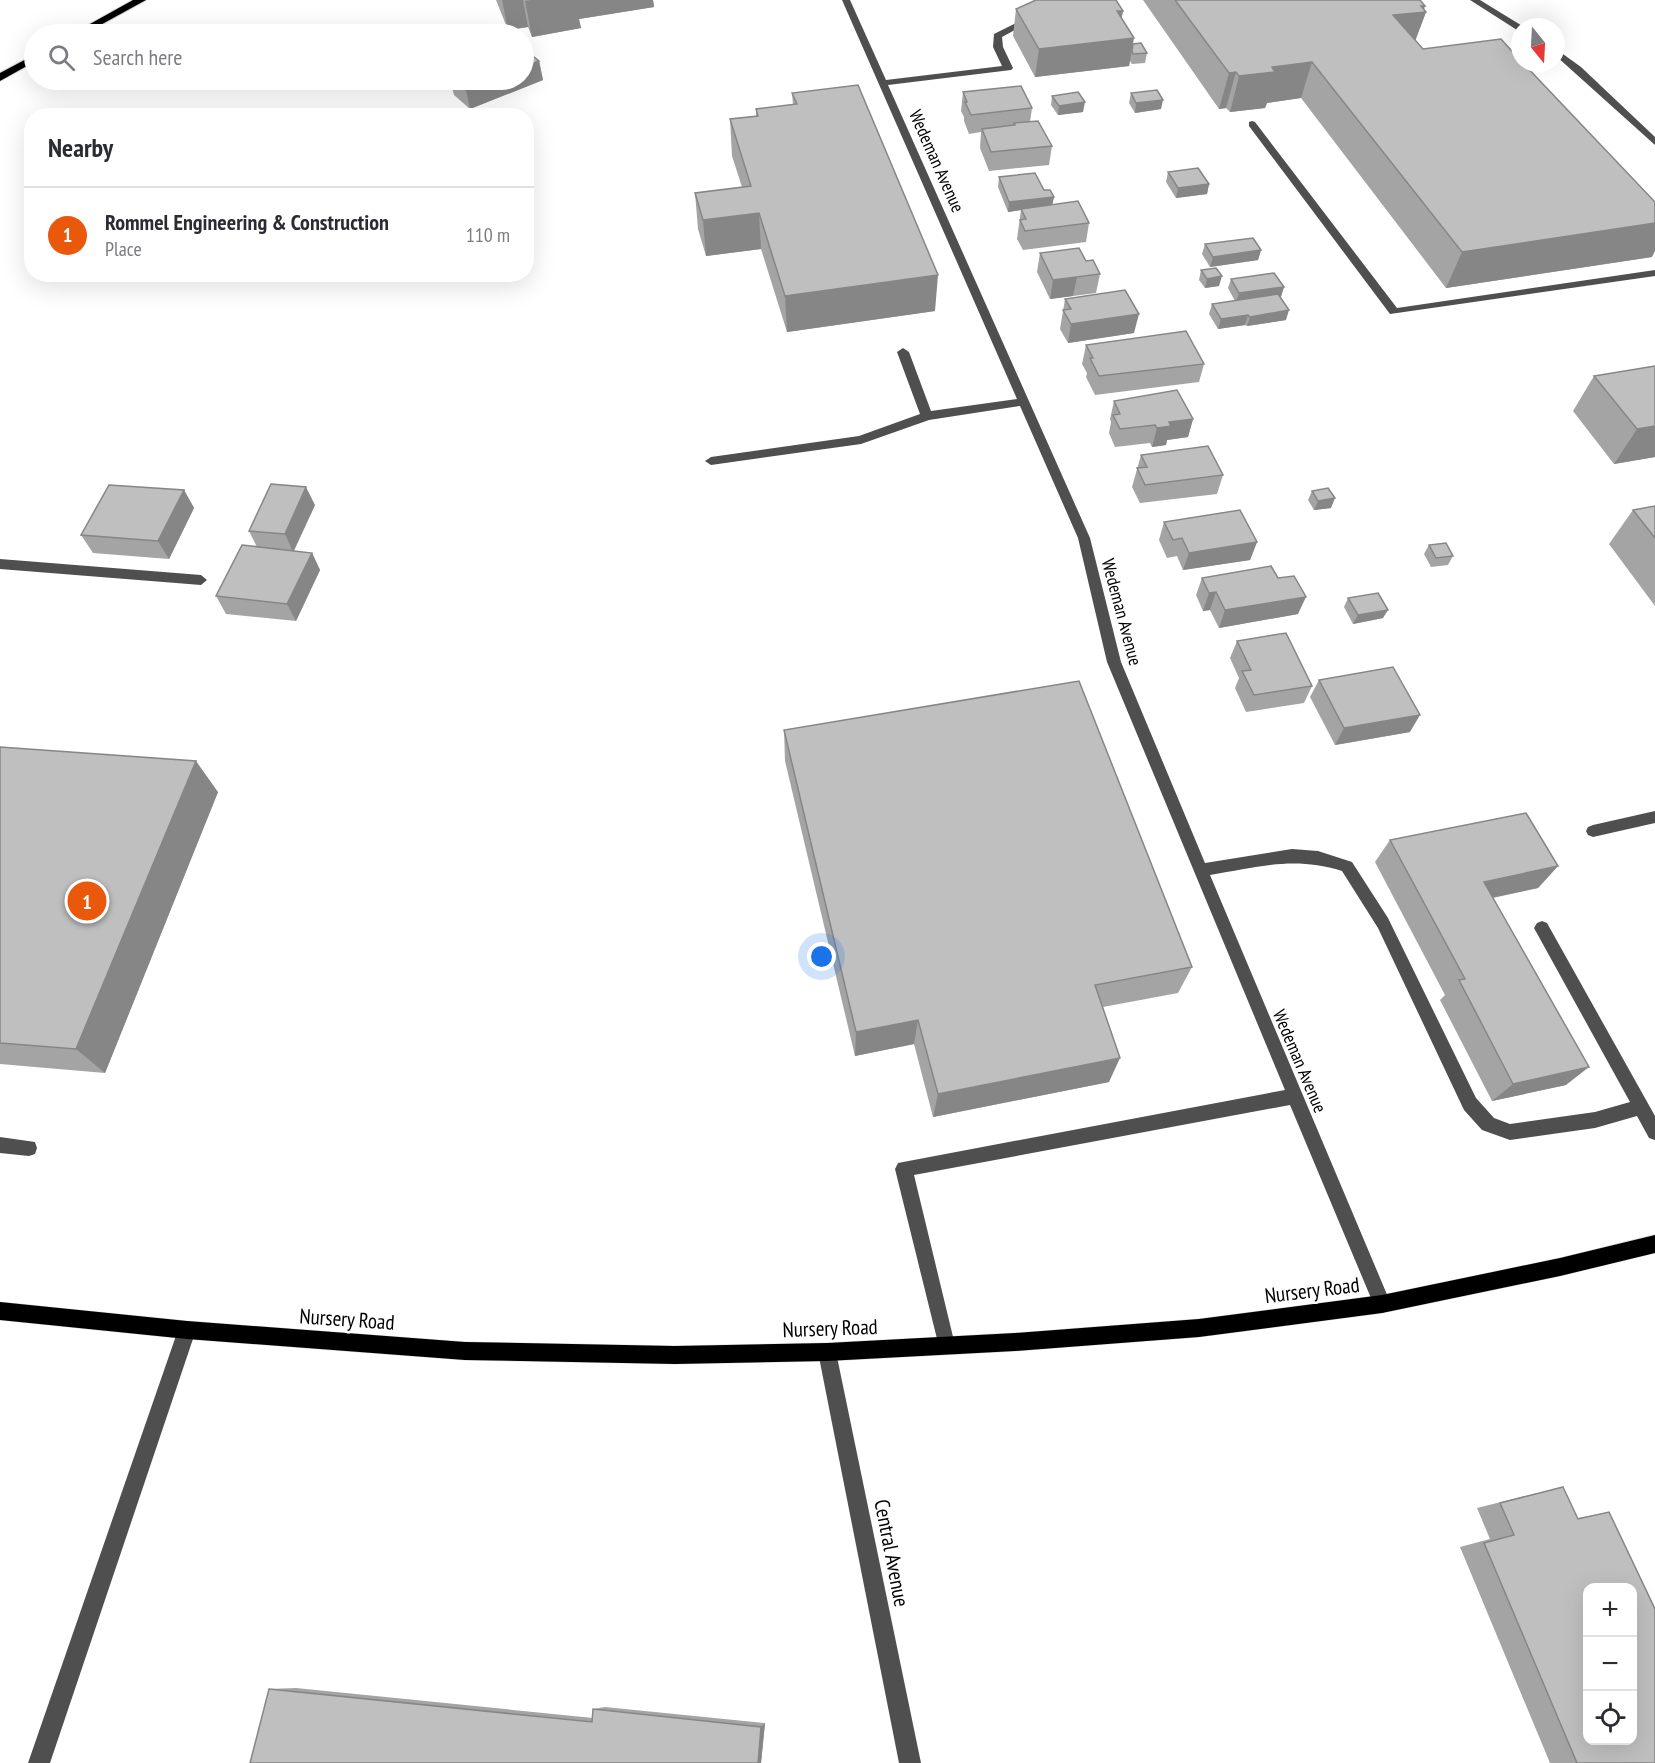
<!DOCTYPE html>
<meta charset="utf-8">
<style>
:root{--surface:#fff;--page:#f7f7f7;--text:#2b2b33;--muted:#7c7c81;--line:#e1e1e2;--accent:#ea580c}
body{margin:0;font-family:"PT Sans Narrow",sans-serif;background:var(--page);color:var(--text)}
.controls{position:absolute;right:18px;bottom:18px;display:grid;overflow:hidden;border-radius:12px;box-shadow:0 6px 24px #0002}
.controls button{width:54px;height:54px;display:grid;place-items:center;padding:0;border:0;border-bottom:2px solid var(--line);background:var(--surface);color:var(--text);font:30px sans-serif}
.compass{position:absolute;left:1511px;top:18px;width:54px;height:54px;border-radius:50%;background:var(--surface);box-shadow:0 6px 24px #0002;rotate:162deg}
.you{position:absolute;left:822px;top:957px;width:21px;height:21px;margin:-15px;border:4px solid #fff;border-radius:50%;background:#1a73e8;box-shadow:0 0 0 9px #1a73e833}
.badge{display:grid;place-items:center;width:39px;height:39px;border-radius:50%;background:var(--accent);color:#fff;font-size:20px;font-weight:700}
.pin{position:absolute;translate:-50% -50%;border:3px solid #fff;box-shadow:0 2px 6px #0006}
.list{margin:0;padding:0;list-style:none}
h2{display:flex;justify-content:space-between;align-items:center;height:78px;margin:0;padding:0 24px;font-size:26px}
h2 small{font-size:20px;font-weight:400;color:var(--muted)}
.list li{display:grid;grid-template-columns:39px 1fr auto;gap:18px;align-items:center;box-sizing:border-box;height:96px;padding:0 24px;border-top:2px solid var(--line)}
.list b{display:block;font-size:22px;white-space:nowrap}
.list p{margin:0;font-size:20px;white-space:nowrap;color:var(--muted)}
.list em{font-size:20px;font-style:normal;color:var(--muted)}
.icon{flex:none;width:33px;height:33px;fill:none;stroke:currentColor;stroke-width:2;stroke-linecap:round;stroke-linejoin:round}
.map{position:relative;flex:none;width:1655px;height:1763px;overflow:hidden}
.search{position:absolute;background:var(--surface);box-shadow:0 6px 24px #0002;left:24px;top:24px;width:510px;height:66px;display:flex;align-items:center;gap:15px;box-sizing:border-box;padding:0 21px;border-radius:33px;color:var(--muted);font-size:22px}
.panel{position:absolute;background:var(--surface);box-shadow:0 6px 24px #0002;left:24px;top:108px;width:510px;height:174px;border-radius:24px}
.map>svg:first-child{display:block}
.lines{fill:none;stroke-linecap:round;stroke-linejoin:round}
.major-casing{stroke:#dbdbdb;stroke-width:1}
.highway-casing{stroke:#dbdbdb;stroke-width:2}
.minor{fill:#4f4f4f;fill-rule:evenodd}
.major{fill:#000;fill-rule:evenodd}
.highway{fill:#000;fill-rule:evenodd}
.wall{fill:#a4a4a4}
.shaded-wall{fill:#868686}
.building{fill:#bfbfbf;stroke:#868686;stroke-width:1.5;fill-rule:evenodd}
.labels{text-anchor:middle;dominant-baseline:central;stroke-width:5;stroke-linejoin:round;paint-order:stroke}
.street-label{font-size:18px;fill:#000;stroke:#fff}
.near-street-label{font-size:21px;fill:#000;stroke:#fff}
</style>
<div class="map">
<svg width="1655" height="1763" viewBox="0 0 1655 1763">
<rect width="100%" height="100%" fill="#fff"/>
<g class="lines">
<defs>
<path id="major" d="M1655 1235V1253L1560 1276 1382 1313 1199 1337 1015 1351 827 1361 675 1364 465 1360 187 1339 0 1320V1302L187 1321 465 1342 675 1346 827 1343 1015 1333 1199 1319 1382 1295 1560 1258Z"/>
<g id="highway">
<path d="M133 0H146L84 34H72Z"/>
<path d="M34 55V62L0 81V73Z"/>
</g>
</defs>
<use href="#major" class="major-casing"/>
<use href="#highway" class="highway-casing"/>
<g class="minor">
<path d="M842 0H850L886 80 1002 66 993 47 994 34 1028 17 1035 19 1002 37 1003 47 1013 68 1011 70 888 85 1090 538 1121 662 1205 863 1292 849 1318 851 1352 862 1388 918 1476 1098 1494 1118 1510 1124 1595 1112 1630 1102 1534 928 1537 923 1542 921 1547 923 1655 1116V1140L1649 1138 1637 1116 1595 1128 1510 1140 1482 1130 1464 1110 1378 928 1342 871C1294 856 1259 867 1210 875L1391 1304 1388 1310 1382 1313 1376 1310 1290 1105 914 1175 955 1345 952 1351 946 1354 940 1351 895 1169 898 1163 1285 1090 1107 662 1078 538 1020 406 929 420 861 444 711 465 705 461 711 457 859 436 920 414 897 352 903 348 909 352 931 411 1017 399Z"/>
<path d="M1470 0H1480L1524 27H1520V31L1517 30Z"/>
<path d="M1556 49 1581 67 1655 137V145L1556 56Z"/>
<path d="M1252 121 1255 122 1397 308 1655 270V276L1390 314 1249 126V122Z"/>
<path d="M0 559 201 575 207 580 201 585 0 569Z"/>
<path d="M1655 811V823L1593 837 1588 835 1586 831 1588 827 1593 825Z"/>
<path d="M0 1137 35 1142 37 1148 35 1154 29 1156 0 1153Z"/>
<path d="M187 1321 193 1324 196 1330 50 1763H28L178 1330 181 1324Z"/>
<path d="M827 1343 833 1346 836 1352 921 1763H899L818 1352 821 1346Z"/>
</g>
<use href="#major" class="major"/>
<use href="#highway" class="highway"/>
</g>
<g class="wall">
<path d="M496 0H653L654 7 579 19 581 28 532 37 528 27 508 30Z"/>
<path d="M1143 0H1420L1426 12 1415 40 1423 49 1652 257 1446 288 1301 98 1267 103 1265 108 1230 112 1226 108 1219 109Z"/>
<path d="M1016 9 1123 11 1121 18 1133 44 1147 53 1145 63 1132 64 1130 61 1129 66 1035 77 1013 36Z"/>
<path d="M539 61 543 80 470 109 454 95 450 80H524Z"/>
<path d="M963 92 1032 108 1030 122 1052 146 1049 165 989 171 980 148 981 132 969 134 964 121V117L961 111Z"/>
<path d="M792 93 935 311 787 332 761 249 706 256 698 229 695 193 742 187 732 156 730 119 756 116V109L793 105Z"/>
<path d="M1131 93 1161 109 1135 113 1129 103Z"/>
<path d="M1052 96 1083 112 1058 115 1051 105Z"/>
<path d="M1168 172 1209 184 1207 194 1176 198 1166 182Z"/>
<path d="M999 177 1044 190 1054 197 1052 205 1089 223 1086 242 1023 250 1017 239 1021 210 1008 212 998 187Z"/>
<path d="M1205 244 1261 250 1258 260 1210 267 1202 254Z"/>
<path d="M1040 253 1086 261 1100 274 1096 293 1050 299 1037 272Z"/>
<path d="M1201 270 1219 286 1205 288 1199 280Z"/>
<path d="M1231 279 1284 287 1280 297 1286 320 1247 326 1245 325 1218 329 1209 314 1212 304 1235 301 1228 288Z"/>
<path d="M1065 299 1134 333 1068 343 1060 329Z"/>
<path d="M1086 345 1204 364 1199 382 1095 395 1086 377 1087 373 1082 364Z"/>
<path d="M1655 366V457L1614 464 1573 411 1594 376Z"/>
<path d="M1114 401 1193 419 1188 437 1167 440 1166 445 1152 447 1150 443 1115 447 1109 433 1111 422 1110 419Z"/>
<path d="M1141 455 1223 475 1217 494 1140 503 1132 487Z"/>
<path d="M184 490 194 508 169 559 93 553 81 535Z"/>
<path d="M1312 491 1331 508 1314 510 1308 500Z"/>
<path d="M315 505 294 551 312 553 320 570 296 621 226 614 216 596 257 547 249 531Z"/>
<path d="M1655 506V606L1609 544 1633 510Z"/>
<path d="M1164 522 1257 542 1250 560 1183 570 1177 556 1167 558 1159 540Z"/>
<path d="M1429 545 1453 556 1448 565 1431 567 1424 554Z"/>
<path d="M1202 578 1298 614 1219 628 1210 610 1203 611 1196 595Z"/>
<path d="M1348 598 1383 618 1353 624 1344 607Z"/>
<path d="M1237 641 1312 686 1304 703 1246 712 1235 688 1239 678 1230 658Z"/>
<path d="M1319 680 1410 732 1335 745 1310 697Z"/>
<path d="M784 730 1192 967 1178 993 1103 1007 1109 1082 933 1117 914 1044 855 1056 785 761Z"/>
<path d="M0 747 218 792 105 1073 0 1064Z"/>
<path d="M1390 840 1558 866 1538 888 1493 898 1566 1085 1492 1101 1440 1000 1445 995 1375 862Z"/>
<path d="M1537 1493 1578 1518 1609 1512 1655 1763H1550L1460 1547 1490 1539 1477 1508Z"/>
<path d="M296 1688 593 1718V1709L605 1707 765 1723 761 1763 269 1689Z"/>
</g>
<g class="shaded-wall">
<path d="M502 0H523L528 27 508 30Z"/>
<path d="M531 0H653L654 7 579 19 581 28 532 37 525 1Z"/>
<path d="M1421 6H1425L1423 12H1426L1413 47 1393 15Z"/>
<path d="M1117 11H1123L1118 38Z"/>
<path d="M1134 38 1129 66 1035 77 1039 49Z"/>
<path d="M539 61 543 80 470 109 466 90 492 80H524V67Z"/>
<path d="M1312 62 1301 98 1267 103 1265 108 1230 112 1239 76 1272 67Z"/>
<path d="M1236 72 1226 108 1219 109 1229 73Z"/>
<path d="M1163 100 1161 109 1135 113 1136 103Z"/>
<path d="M1085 102 1083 112 1058 115 1059 106Z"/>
<path d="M1209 184 1207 194 1176 198 1178 188Z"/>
<path d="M1054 197 1052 206 1021 209V210L1008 212 1009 202Z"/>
<path d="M759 213 761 249 706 256 703 220Z"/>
<path d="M1655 223V251L1652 257 1446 288 1462 252Z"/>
<path d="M1261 250 1258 260 1210 267 1213 257Z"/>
<path d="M938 275 935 311 787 332 785 296Z"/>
<path d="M1222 276 1219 286 1205 288 1207 279Z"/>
<path d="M1077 277 1073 296 1050 299 1053 280Z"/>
<path d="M1284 287 1281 297 1236 303 1239 293Z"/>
<path d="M1289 310 1286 320 1247 326 1250 317Z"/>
<path d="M1139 314 1134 333 1068 343 1071 324Z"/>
<path d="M1248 315 1245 325 1218 329 1221 319Z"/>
<path d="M1193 419 1188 437 1167 440 1166 445 1152 447 1157 428 1169 422Z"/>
<path d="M1655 426V457L1614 464 1637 429Z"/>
<path d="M306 487 315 505 293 552 285 534Z"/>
<path d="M184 490 194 508 169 559 158 541Z"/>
<path d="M1335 498 1331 508 1314 510 1318 501Z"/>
<path d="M1257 542 1250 560 1183 570 1189 553Z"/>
<path d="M312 553 320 570 296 621 287 604Z"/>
<path d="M1216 592 1210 610 1203 611 1209 593Z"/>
<path d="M1306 597 1298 614 1219 628 1225 610Z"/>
<path d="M1388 610 1383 618 1353 624 1358 615Z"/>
<path d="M1420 715 1410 732 1335 745 1344 728Z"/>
<path d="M196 761 218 792 105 1073 76 1049Z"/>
<path d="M1558 866 1538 888 1466 903 1484 882Z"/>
<path d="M918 1020 914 1044 855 1056 856 1032Z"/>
<path d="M1120 1058 1109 1082 933 1117 938 1094Z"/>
<path d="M1589 1067 1566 1085 1492 1101 1513 1084Z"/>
<path d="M765 1723 761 1763H758L761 1727Z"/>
</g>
<g class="building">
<path d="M1036 0H1116L1123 11H1117L1134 38 1039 49 1016 9Z"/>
<path d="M1175 0H1420L1425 6H1421L1426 12 1393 15 1423 49 1501 39 1520 60V63H1523L1655 202V223L1462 252 1312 62 1272 67 1275 72 1239 76 1236 72 1229 73Z"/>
<path d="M1141 43 1147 53 1133 54 1132 51 1133 44Z"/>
<path d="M524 49 539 61 524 67Z"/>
<path d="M454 80H492L466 90Z"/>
<path d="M858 85 938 275 785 296 759 213 703 220 695 193 751 186 730 119 758 116 756 109 797 104 792 93Z"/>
<path d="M1021 86 1032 108 971 115 965 102H967L963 92Z"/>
<path d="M1157 90 1163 100 1136 103 1131 93Z"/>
<path d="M1078 92 1085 102 1059 106 1052 96Z"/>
<path d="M1038 121 1052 146 991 152 982 129 1015 125 1014 123Z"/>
<path d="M1198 168 1209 184 1178 188 1168 172Z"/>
<path d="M1035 173 1044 190H1050L1054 197 1009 202 999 177Z"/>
<path d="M1078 201 1089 223 1025 231 1020 220 1026 219 1021 209Z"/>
<path d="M1253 238 1261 250 1213 257 1205 244Z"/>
<path d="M1079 248 1086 261 1093 260 1100 274 1053 280 1040 253Z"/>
<path d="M1216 268 1222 276 1207 279 1201 270Z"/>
<path d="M1274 273 1284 287 1239 293 1231 279Z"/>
<path d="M1125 290 1139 314 1071 324 1063 310 1071 309 1065 299Z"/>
<path d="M1278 294 1289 310 1250 317 1248 315 1221 319 1212 304Z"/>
<path d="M1186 331 1204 364 1099 376 1090 358H1093L1086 345Z"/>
<path d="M1655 366V426L1637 429 1594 376Z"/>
<path d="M1177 390 1193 419 1169 422 1171 426 1157 428 1155 425 1120 429 1113 415 1120 414 1114 401Z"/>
<path d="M1208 446 1223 475 1145 485 1137 468 1147 467 1141 455Z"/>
<path d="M271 484 306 487 285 534 249 531Z"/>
<path d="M109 485 184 490 158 541 81 535Z"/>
<path d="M1328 488 1335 498 1318 501 1312 491Z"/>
<path d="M1655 506V538L1633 510Z"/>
<path d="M1240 510 1257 542 1189 553 1182 538 1173 540 1164 522Z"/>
<path d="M1446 543 1453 556 1436 558 1429 545Z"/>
<path d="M242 545 312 553 287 604 216 596Z"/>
<path d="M1271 566 1278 578 1294 576 1306 597 1225 610 1216 592 1209 593 1202 578Z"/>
<path d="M1378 593 1388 610 1358 615 1348 598Z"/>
<path d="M1286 633 1312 686 1254 695 1242 671 1251 670 1237 641Z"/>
<path d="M1393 667 1420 715 1344 728 1319 680Z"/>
<path d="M1079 681 1192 967 1095 985 1120 1058 938 1094 918 1020 856 1032 784 730Z"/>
<path d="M0 747 196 761 76 1049 0 1043Z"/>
<path d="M1526 813 1558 866 1484 882 1589 1067 1513 1084 1459 980 1465 979 1390 840Z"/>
<path d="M1563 1487 1578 1519 1609 1512 1655 1609V1763H1577L1484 1543 1514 1535 1500 1503ZM1587 1587H1632V1740H1587Z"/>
<path d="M269 1689 592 1722 593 1709 761 1727 758 1763H250Z"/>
</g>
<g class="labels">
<g class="street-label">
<text transform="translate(937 161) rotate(66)">Wedeman Avenue</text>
<text transform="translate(1122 612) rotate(75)">Wedeman Avenue</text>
<text transform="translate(1300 1061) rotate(67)">Wedeman Avenue</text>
</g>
<g class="near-street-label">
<text transform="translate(1312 1290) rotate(-7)">Nursery Road</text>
<text transform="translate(347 1319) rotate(4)">Nursery Road</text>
<text transform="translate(830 1328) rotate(-2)">Nursery Road</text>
<text transform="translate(892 1553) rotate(79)">Central Avenue</text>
</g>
</g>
</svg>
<div class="controls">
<button>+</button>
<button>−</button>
<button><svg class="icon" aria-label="locate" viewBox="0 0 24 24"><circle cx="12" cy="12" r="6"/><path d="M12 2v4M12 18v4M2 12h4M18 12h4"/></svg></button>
</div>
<svg class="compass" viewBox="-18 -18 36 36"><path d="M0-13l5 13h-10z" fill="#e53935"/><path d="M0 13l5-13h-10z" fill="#7c7c81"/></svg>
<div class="you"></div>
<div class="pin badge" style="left:87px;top:901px">1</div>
<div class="search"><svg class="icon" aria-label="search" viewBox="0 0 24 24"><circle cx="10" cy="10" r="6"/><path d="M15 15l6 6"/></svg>Search here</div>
<section class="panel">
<h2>Nearby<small></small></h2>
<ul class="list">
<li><span class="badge">1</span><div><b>Rommel Engineering &amp; Construction</b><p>Place</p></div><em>110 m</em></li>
</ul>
</section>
</div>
